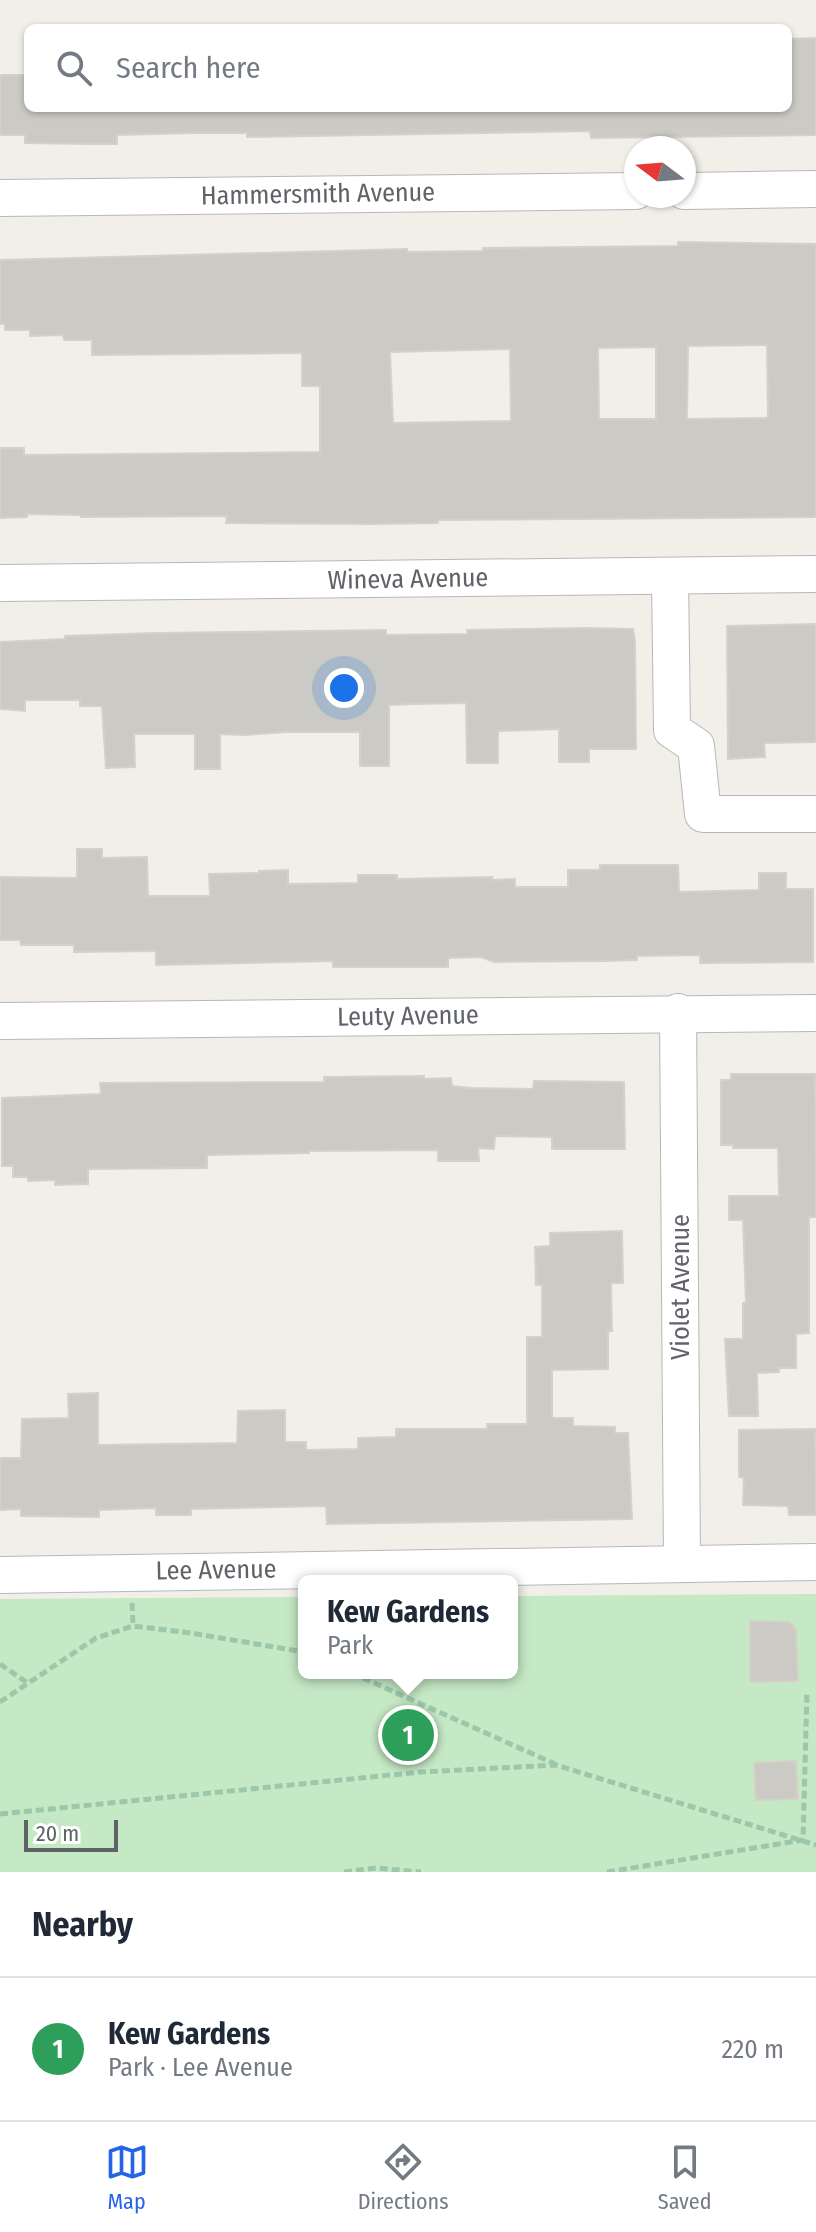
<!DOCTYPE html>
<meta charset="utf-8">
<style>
:root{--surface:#fff;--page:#f2f2f3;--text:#1f2937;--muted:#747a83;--line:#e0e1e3;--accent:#2563eb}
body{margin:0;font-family:"Fira Sans Condensed",sans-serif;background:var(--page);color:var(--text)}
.compass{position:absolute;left:624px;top:136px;width:72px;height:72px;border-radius:50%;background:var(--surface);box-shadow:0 2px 6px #0004;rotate:286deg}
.scale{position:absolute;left:24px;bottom:20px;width:94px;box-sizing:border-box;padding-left:8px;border:4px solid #5f6368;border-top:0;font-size:22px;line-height:28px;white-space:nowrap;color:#5f6368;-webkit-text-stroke:6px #fff;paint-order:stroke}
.you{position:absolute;left:344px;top:688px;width:28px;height:28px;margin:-20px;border:6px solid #fff;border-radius:50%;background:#1a73e8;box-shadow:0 0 0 12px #1a73e833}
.badge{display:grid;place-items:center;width:52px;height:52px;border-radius:50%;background:var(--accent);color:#fff;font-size:26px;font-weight:700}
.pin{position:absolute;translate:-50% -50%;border:4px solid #fff;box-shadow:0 2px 8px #0006}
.popup{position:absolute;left:298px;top:1575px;width:220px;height:104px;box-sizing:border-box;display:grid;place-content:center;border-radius:12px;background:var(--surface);filter:drop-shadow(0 2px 6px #0005);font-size:26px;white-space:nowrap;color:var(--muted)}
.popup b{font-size:30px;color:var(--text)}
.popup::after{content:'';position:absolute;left:50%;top:100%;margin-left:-16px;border:16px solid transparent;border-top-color:var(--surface)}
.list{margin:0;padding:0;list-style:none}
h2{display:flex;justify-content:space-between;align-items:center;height:104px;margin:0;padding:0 32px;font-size:34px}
h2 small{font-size:26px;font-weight:400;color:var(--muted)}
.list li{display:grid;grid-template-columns:52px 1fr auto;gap:24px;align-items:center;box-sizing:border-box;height:144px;padding:0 32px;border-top:2px solid var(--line)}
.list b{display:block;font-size:30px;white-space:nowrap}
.list p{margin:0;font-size:26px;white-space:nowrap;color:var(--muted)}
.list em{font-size:26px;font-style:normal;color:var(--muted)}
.icon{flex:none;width:44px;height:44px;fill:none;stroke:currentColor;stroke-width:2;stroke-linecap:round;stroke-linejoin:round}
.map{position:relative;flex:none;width:816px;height:1872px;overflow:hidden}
.search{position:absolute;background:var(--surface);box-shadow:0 2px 6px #0004;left:24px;right:24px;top:24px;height:88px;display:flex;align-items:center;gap:20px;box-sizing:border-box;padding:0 28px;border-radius:12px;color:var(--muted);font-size:30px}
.sheet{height:248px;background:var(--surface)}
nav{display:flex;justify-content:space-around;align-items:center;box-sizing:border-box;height:112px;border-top:2px solid var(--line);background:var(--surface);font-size:22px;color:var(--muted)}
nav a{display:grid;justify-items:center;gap:4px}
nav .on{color:var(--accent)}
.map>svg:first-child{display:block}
.green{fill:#c5e8c5}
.building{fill:#cccac5;stroke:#d6d1c6;stroke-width:2;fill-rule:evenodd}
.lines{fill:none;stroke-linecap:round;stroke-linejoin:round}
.minor-casing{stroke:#b5b8bc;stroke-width:38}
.path{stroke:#9cc7a9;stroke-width:5;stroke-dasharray:8 4;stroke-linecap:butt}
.minor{stroke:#fff;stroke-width:36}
.labels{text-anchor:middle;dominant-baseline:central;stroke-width:6;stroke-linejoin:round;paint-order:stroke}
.street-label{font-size:26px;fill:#5f6368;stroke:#fff}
</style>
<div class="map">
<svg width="816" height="1872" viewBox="0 0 816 1872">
<rect width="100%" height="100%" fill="#f1efe8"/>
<path class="green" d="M816 1594V1872H0V1599L304 1597V1673H512V1596Z"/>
<g class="building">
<path d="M816 38V135L591 138 590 131 247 137V133H194L117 135V144H91L25 143V135H0V75H28V108H788V39Z"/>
<path d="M678 242 816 244V517L438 520V523L374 524 226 523 227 516 81 517V515L27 514V517L0 518V448H24V455L320 452V386H302V353L92 355V340H64L63 335 30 336V330H5V324H0V260L407 249V252L483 251V248L678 246ZM767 345 768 418 687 419 688 346ZM656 347V419H599L598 348ZM510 349 511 421 393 423 390 352Z"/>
<path d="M816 624V742L764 743 765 757 728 759 727 626Z"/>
<path d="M585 628 633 629 635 641 636 749H589V762H559V729L498 731V763H467L466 703 414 704 389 705V766H360V732H287L244 735 220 734V769H195V734H134L135 767 106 768 102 706H80V700H25V711L0 709V642L65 639V636L156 633 386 630V635L468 634 467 630Z"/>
<path d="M77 849H102V858L147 857 148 896H210L209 874 259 873V871L288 870V884L358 883V875H397V879L492 877V880L515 879V887H568V870H600V865H678L679 892 759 890V873H786V889H813V962L700 963V955L637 956V960L603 961 494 962 481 957 448 958V967H333V961L156 965V951L74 952V945H21L20 940H0V877L77 878Z"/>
<path d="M731 1074H815L816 1217H809V1333L796 1334V1368H779V1372L757 1373 758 1416H729L725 1339H743V1303H746L743 1220H729V1196H779L778 1148H733V1145H721V1080H731Z"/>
<path d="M424 1076V1079L451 1078 452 1086 471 1088 533 1089 534 1081 624 1082 625 1149H552V1137L495 1136 494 1149 478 1148 479 1161H438V1150L309 1151V1153L207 1155V1168L88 1169V1184L55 1185V1180L28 1181V1177H13V1166H2V1098L101 1094 100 1083 324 1082V1077Z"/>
<path d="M622 1231 623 1283H611L612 1331H608V1369L552 1370V1418H573V1426L615 1427V1433H628L632 1519 327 1524 326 1506 191 1509V1515H156V1508L99 1510V1517L21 1516V1509L0 1510V1458H21L22 1419 69 1418 68 1394 98 1393V1445L237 1443 238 1411 285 1410V1442H306V1450L358 1449V1438L396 1437V1429H487V1424H527V1337H542V1285H536L535 1247 550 1246V1233Z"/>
<path d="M815 1429 816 1515H789L788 1506 743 1505 744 1478 739 1477V1430Z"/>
<path d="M750 1621 789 1622 796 1629 798 1681 750 1682Z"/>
<path d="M796 1761 798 1799 756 1800 754 1763Z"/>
</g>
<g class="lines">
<defs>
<g id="minor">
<path d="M684 191 816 189"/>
<path d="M0 198 636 191"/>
<path d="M670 576 672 730 696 746 703 814H816"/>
<path d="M0 583 816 574"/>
<path d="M678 1012 682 1563"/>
<path d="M0 1021 816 1013"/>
<path d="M0 1575 816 1562"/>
</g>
</defs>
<use href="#minor" class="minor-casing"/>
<g class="path">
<path d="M132 1603 133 1626"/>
<path d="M0 1664 29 1684"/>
<path d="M352 1673 555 1764"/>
<path d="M0 1702 96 1638 133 1626 191 1633 304 1652"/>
<path d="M0 1814 421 1772 556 1765 816 1845"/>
<path d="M344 1872 376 1868 421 1872"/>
<path d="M607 1872 803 1840 807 1691"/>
</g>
<use href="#minor" class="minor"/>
</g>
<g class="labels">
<g class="street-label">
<text transform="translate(318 194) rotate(-1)">Hammersmith Avenue</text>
<text transform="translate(408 579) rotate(-1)">Wineva Avenue</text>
<text transform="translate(408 1016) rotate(-1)">Leuty Avenue</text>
<text transform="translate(680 1287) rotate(-90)">Violet Avenue</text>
<text transform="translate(216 1570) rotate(-1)">Lee Avenue</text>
</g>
</g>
</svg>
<svg class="compass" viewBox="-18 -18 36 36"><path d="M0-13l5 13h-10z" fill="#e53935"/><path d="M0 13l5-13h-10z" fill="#747a83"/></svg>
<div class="scale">20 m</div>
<div class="you"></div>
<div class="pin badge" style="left:408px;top:1735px;background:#2e9e5b">1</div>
<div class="popup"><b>Kew Gardens</b>Park</div>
<div class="search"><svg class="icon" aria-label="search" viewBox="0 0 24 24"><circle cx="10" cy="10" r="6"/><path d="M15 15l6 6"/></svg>Search here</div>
</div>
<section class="sheet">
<h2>Nearby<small></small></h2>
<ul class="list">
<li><span class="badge" style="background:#2e9e5b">1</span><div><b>Kew Gardens</b><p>Park · Lee Avenue</p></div><em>220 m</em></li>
</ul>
</section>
<nav>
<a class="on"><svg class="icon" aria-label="map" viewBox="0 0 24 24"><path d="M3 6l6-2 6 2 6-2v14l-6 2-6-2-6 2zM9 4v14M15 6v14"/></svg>Map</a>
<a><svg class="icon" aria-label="directions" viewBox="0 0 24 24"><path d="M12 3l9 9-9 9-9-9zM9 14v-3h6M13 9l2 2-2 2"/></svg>Directions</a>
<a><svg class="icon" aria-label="saved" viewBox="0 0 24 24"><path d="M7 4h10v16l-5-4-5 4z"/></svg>Saved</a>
</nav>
